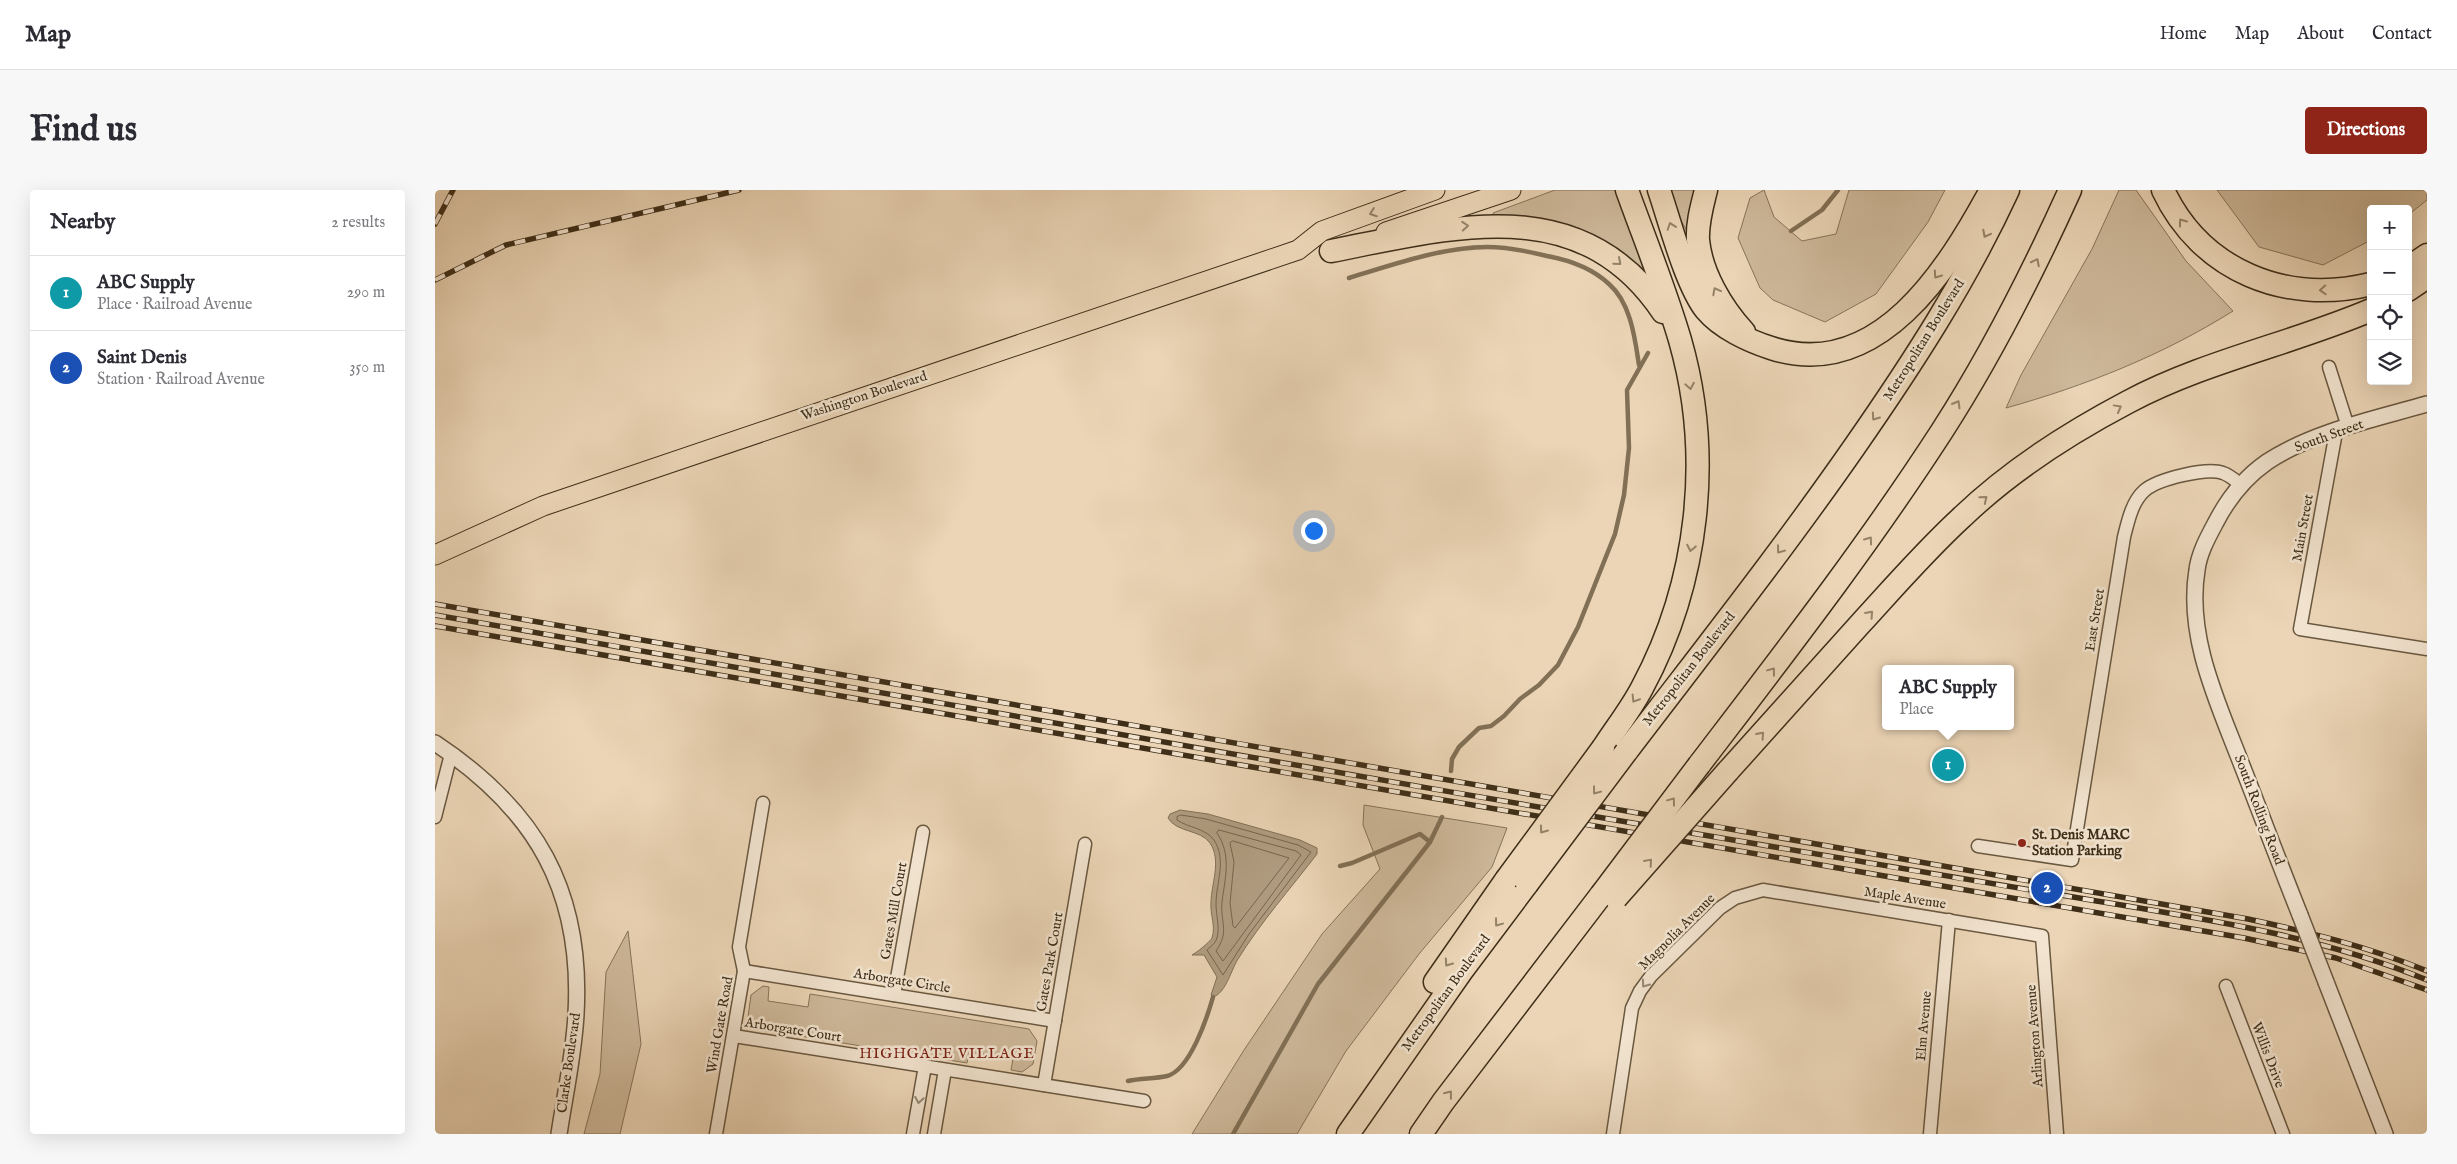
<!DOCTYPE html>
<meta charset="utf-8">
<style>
:root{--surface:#fff;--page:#f7f7f7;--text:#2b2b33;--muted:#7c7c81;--line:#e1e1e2;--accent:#8f2418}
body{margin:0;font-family:"IM FELL English",serif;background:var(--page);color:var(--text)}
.controls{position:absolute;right:15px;top:15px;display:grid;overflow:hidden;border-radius:5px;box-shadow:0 5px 20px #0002}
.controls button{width:45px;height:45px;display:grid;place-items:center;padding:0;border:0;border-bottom:1px solid var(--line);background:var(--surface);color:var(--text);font:25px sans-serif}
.you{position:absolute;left:878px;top:340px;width:18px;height:18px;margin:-12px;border:4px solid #fff;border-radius:50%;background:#1a73e8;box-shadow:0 0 0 8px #1a73e833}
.badge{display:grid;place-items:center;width:32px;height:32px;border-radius:50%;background:var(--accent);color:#fff;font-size:16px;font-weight:700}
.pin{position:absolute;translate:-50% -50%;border:2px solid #fff;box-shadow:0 1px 5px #0006}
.popup{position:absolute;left:1447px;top:475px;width:132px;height:65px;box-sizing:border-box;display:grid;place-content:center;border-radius:5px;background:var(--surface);filter:drop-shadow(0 1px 4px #0005);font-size:16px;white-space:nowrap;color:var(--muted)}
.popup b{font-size:19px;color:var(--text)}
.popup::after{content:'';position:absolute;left:50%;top:100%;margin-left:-10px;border:10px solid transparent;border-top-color:var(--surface)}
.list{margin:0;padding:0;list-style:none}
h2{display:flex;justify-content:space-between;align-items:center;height:65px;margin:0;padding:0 20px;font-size:21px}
h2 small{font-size:16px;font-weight:400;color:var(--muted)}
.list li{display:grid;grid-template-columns:32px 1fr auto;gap:15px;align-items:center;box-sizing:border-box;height:75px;padding:0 20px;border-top:1px solid var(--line)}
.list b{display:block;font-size:19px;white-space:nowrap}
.list p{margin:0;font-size:16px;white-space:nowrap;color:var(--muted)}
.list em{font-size:16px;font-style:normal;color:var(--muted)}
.icon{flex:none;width:28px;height:28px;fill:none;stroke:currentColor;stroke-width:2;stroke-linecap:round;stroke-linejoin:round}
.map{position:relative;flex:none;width:1992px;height:944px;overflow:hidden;border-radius:5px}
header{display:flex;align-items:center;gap:30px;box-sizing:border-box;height:70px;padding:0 25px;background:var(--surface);border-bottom:1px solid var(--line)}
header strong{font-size:24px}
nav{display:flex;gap:28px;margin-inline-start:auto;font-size:18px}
.intro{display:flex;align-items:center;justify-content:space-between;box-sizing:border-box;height:120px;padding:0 30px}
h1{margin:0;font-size:35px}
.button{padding:12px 22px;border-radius:5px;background:var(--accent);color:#fff;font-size:18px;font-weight:700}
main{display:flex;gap:30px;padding:0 30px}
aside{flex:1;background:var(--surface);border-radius:5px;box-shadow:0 5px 20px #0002}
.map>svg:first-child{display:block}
.green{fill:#ceb99b;stroke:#86745a}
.water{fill:#b09c80;stroke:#827056}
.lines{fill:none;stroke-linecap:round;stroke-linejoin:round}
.shore{stroke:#77654c;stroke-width:1}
.stream{stroke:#827056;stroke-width:4.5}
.minor-casing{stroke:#695840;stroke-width:15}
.tertiary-casing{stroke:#695840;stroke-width:18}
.primary-casing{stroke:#3e2e18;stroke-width:21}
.motorway-casing{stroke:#3e2e18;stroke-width:25}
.minor{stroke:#f2e4d0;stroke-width:12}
.tertiary{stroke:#f2e4d0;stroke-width:15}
.primary{stroke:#ebd5b6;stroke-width:19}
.motorway{stroke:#ebd5b6;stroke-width:22}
.rail-casing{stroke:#3e2e18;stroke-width:5.5}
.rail{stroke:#f2e4d0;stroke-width:4;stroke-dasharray:11;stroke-linecap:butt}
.tertiary-bridge-casing{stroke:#695840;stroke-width:18;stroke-linecap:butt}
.motorway-bridge-casing{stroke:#3e2e18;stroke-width:25;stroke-linecap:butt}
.tertiary-bridge{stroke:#f2e4d0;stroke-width:15}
.motorway-bridge{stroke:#ebd5b6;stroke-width:22}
.oneway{stroke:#948267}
.oneway2{stroke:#988974}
.poi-dot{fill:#8f2418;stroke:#f2e4d0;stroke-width:2}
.labels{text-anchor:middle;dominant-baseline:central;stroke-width:5;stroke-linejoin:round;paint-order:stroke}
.street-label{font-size:14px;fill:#3e2e18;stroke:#f2e4d0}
.poi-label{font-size:14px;font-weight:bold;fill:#3e2e18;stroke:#f2e4d0;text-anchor:start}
.neighbourhood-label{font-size:15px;letter-spacing:1px;fill:#7a1f14;stroke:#f2e4d0}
</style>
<header>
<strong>Map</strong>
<nav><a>Home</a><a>Map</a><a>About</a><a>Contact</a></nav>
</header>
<div class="intro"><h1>Find us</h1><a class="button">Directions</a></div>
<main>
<aside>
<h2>Nearby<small>2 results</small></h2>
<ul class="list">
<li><span class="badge" style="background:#0f9aa8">1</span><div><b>ABC Supply</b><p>Place · Railroad Avenue</p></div><em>290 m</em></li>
<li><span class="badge" style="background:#1a4fb4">2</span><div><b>Saint Denis</b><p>Station · Railroad Avenue</p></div><em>350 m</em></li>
</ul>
</aside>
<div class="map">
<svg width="1992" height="944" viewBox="0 0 1992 944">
<rect width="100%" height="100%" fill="#ebd5b6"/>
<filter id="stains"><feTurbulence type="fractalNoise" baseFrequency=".004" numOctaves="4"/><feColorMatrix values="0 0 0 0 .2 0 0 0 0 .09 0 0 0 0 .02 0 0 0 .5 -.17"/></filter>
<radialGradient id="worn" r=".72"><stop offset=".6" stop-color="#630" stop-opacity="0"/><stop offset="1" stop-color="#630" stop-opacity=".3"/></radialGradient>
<g class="green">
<path d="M1120 0H1182L1213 87 1059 27 1058 23Z"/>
<path d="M1235 0H1264L1252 41 1245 29Z"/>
<path d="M1329 0 1339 27 1367 51 1401 44 1414 0H1510L1493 32 1441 104 1390 132 1338 110 1325 98 1303 48 1315 8Z"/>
<path d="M1684 0H1701L1751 71 1798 121C1728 165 1650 196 1571 218L1586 185 1657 59Z"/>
<path d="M1782 0H1992V10L1973 25V19H1936V50L1888 75 1824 57Z"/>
<path d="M929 615 1072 638 1057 677 984 764 911 861 862 944H757L809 860 887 744 945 679 928 635Z"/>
<path d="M193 741 206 854 185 944H149L165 884 171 782Z"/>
<path d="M328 796 334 797 333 811 373 817 375 804 594 839 602 851 598 874 587 882 576 880 578 869 534 862 532 873 321 839 313 827 316 805Z"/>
</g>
<path class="water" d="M745 620 773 624 865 650 882 658V664C856 698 826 732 803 769 796 780 791 803 778 807L776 805 782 787 769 765H757C761 763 775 752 777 748 781 736 775 725 776 713 776 694 787 671 775 653 765 639 742 643 733 628L735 624Z"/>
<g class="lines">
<g class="shore">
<path d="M746 625 771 629 863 655 876 662 814 744 788 785 772 760C776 756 780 754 782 748 785 736 781 726 781 714 781 693 792 670 779 650 770 638 754 638 742 630V627Z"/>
<path d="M784 640 861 661 866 665 788 771 781 761C795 741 785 733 787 712 790 688 797 665 782 643Z"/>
<path d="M798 651 854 668 800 738 798 736 795 713 799 672 795 653Z"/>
</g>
<g class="stream">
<path d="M1356 41 1387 20 1403 0"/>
<path d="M914 88C956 75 1008 57 1052 57 1072 57 1092 61 1112 66 1134 70 1158 79 1174 94 1196 113 1200 149 1204 175"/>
<path d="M1016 581 1017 569 1024 557 1044 538 1056 536 1069 526 1085 509 1104 495 1123 475 1143 437 1180 344 1189 305 1194 258 1192 200 1213 163"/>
<path d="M905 676 917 673 985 644 995 652"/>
<path d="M693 891C706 888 719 889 732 886 755 880 772 828 778 807"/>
<path d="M798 944 883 794 981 670 995 652 1007 627"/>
</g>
<defs>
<g id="minor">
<path d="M1894 177 1913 237"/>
<path d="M1901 242 1865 439 1992 459"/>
<path d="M0 627 16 564"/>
<path d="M1543 656 1637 670 1689 347C1693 331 1697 312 1709 301 1722 289 1772 277 1788 283 1794 285 1800 290 1805 294"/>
<path d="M309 781 620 831"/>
<path d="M1791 796 1848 944"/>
<path d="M459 805 488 642"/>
<path d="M299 846 709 911"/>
<path d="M609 895 650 654"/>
<path d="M281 944 309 781 304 757 328 613"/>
<path d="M478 944 490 876"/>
<path d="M499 944 510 880"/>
<path d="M1178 944 1197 818 1205 801 1216 786 1285 718 1300 708 1328 700 1607 746 1622 944"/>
<path d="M1495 944 1514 730"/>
</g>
<g id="tertiary">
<path d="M0 553C101 620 148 701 141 824 139 864 130 904 124 944"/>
<path d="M1865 725C1845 675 1826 624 1806 573 1783 513 1751 447 1762 380 1764 363 1773 347 1781 332 1794 307 1809 288 1832 272 1877 242 1940 229 1992 214"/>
<path d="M1891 792 1950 944"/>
</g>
<g id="primary">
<path d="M951 42 1076 0"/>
<path d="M0 365 108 316 863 60 887 41 1000 0"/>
</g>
<g id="motorway">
<path d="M1224 0C1235 32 1251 95 1271 120 1286 138 1314 151 1336 158 1443 193 1513 79 1556 0"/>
<path d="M1271 0C1267 16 1262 33 1263 50 1266 83 1287 118 1309 142"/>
<path d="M1728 0C1766 81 1851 115 1936 94"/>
<path d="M896 61C1018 37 1146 0 1228 122"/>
<path d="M1973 78 1992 65"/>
<path d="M1973 100 1992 87"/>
<path d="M1168 558C1181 538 1196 519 1207 498 1264 392 1278 265 1245 150 1230 99 1210 50 1192 0"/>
<path d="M1191 562C1268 461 1347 361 1420 256 1477 174 1531 91 1573 0"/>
<path d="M1264 575C1348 465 1432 357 1507 241 1556 165 1598 82 1635 0"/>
<path d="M1293 581C1337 532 1382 482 1426 433 1459 397 1491 360 1527 327 1575 281 1634 243 1693 212 1770 171 1856 154 1936 120"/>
<path d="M1000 792 1071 690"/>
<path d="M913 944 1026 782 1092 694"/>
<path d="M986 944 1008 912 1166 705"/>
</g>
</defs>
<use href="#minor" class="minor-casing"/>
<use href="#tertiary" class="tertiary-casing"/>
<use href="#primary" class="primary-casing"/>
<use href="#motorway" class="motorway-casing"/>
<use href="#minor" class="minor"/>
<use href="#tertiary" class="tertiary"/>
<use href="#primary" class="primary"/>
<use href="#motorway" class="motorway"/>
<defs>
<g id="rail">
<path d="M0 34 18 0"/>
<path d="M0 90 71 55 304 0"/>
<path d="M0 414 1813 729C1874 742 1934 757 1992 781"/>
<path d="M0 425C435 500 869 578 1304 651 1422 671 1539 691 1656 710 1769 729 1886 746 1992 790"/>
<path d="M0 436 1809 748 1901 768 1992 800"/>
</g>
</defs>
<use href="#rail" class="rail-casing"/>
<use href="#rail" class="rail"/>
<defs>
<path id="tertiary-bridge" d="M1865 725 1891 792"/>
<g id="motorway-bridge">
<path d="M1071 690 1168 558"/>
<path d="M1092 694 1191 562"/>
<path d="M1166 705 1264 575"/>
<path d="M1181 708 1293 581"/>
</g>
</defs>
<use href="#tertiary-bridge" class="tertiary-bridge-casing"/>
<use href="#motorway-bridge" class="motorway-bridge-casing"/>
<use href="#tertiary-bridge" class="tertiary-bridge"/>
<use href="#motorway-bridge" class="motorway-bridge"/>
</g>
<defs><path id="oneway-chevron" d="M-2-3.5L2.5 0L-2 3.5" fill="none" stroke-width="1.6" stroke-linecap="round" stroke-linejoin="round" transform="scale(1.25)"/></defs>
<g class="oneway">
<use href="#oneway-chevron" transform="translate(938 23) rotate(160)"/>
<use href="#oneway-chevron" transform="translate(1747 32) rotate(-126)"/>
<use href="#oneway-chevron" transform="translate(1030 36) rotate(-4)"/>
<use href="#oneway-chevron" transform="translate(1236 36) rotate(-109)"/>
<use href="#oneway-chevron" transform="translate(1551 44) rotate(118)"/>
<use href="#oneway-chevron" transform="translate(1183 72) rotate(41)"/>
<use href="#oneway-chevron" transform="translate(1601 72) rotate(-63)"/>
<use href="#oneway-chevron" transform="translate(1502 85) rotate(125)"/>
<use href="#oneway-chevron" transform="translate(1888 100) rotate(177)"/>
<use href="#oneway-chevron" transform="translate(1281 101) rotate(-118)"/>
<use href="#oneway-chevron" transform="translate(1255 196) rotate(80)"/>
<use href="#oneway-chevron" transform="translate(1522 214) rotate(-60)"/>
<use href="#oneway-chevron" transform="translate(1683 218) rotate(-29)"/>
<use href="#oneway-chevron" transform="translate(1440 227) rotate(125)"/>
<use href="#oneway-chevron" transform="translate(1549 309) rotate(-39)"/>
<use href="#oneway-chevron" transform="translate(1434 350) rotate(-54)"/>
<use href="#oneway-chevron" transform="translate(1256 358) rotate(101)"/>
<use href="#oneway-chevron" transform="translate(1345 360) rotate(127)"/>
<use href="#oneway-chevron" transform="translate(1435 424) rotate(-48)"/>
<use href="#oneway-chevron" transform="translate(1337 481) rotate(-53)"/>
<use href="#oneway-chevron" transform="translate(1200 509) rotate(122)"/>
<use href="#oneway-chevron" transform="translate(1326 545) rotate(-48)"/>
<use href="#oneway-chevron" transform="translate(1161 601) rotate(127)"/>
<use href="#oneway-chevron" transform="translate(1237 611) rotate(-53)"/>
<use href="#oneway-chevron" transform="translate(1108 640) rotate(126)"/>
<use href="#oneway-chevron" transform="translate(1214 672) rotate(-49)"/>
<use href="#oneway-chevron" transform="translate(1063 733) rotate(127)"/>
<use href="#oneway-chevron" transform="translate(1013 773) rotate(125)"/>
<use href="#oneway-chevron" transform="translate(1014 904) rotate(-52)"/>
</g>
<g class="oneway2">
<use href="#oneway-chevron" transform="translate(1210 794) rotate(126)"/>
<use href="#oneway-chevron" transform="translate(484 910) rotate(100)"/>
</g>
<circle class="poi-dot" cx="1587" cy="653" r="5"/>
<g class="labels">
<g class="street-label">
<text transform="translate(1489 150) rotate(-58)">Metropolitan Boulevard</text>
<text transform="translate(429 206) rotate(-18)">Washington Boulevard</text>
<text transform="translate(1894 246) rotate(-20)">South Street</text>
<text transform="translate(1868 338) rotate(-80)">Main Street</text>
<text transform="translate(1660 430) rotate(-81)">East Street</text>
<text transform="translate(1254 479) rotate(-52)">Metropolitan Boulevard</text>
<text transform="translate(1824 620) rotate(69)">South Rolling Road</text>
<text transform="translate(1470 708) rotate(9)">Maple Avenue</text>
<text transform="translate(459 721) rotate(-80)">Gates Mill Court</text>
<text transform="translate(1242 742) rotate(-45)">Magnolia Avenue</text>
<text transform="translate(615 772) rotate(-80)">Gates Park Court</text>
<text transform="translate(467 791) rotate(9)">Arborgate Circle</text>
<text transform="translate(1011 803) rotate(-54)">Metropolitan Boulevard</text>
<text transform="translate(285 835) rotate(-80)">Wind Gate Road</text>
<text transform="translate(1489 836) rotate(-85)">Elm Avenue</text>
<text transform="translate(358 840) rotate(9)">Arborgate Court</text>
<text transform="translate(1600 846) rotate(-94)">Arlington Avenue</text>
<text transform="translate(1833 865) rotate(69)">Willis Drive</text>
<text transform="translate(134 873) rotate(-82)">Clarke Boulevard</text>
</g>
<g class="poi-label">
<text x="1597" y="645">St. Denis MARC<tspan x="1597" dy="16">Station Parking</tspan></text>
</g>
<g class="neighbourhood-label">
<text x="512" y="863">HIGHGATE VILLAGE</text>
</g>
</g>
<rect width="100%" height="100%" filter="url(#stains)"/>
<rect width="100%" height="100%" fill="url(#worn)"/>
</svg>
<div class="controls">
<button>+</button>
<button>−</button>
<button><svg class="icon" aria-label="locate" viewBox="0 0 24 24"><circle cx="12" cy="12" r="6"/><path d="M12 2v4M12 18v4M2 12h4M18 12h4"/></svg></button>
<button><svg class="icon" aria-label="layers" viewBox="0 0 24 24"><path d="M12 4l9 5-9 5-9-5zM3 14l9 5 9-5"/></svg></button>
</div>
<div class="you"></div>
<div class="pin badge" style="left:1513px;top:575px;background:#0f9aa8">1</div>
<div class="popup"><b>ABC Supply</b>Place</div>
<div class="pin badge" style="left:1612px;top:698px;background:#1a4fb4">2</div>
</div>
</main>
